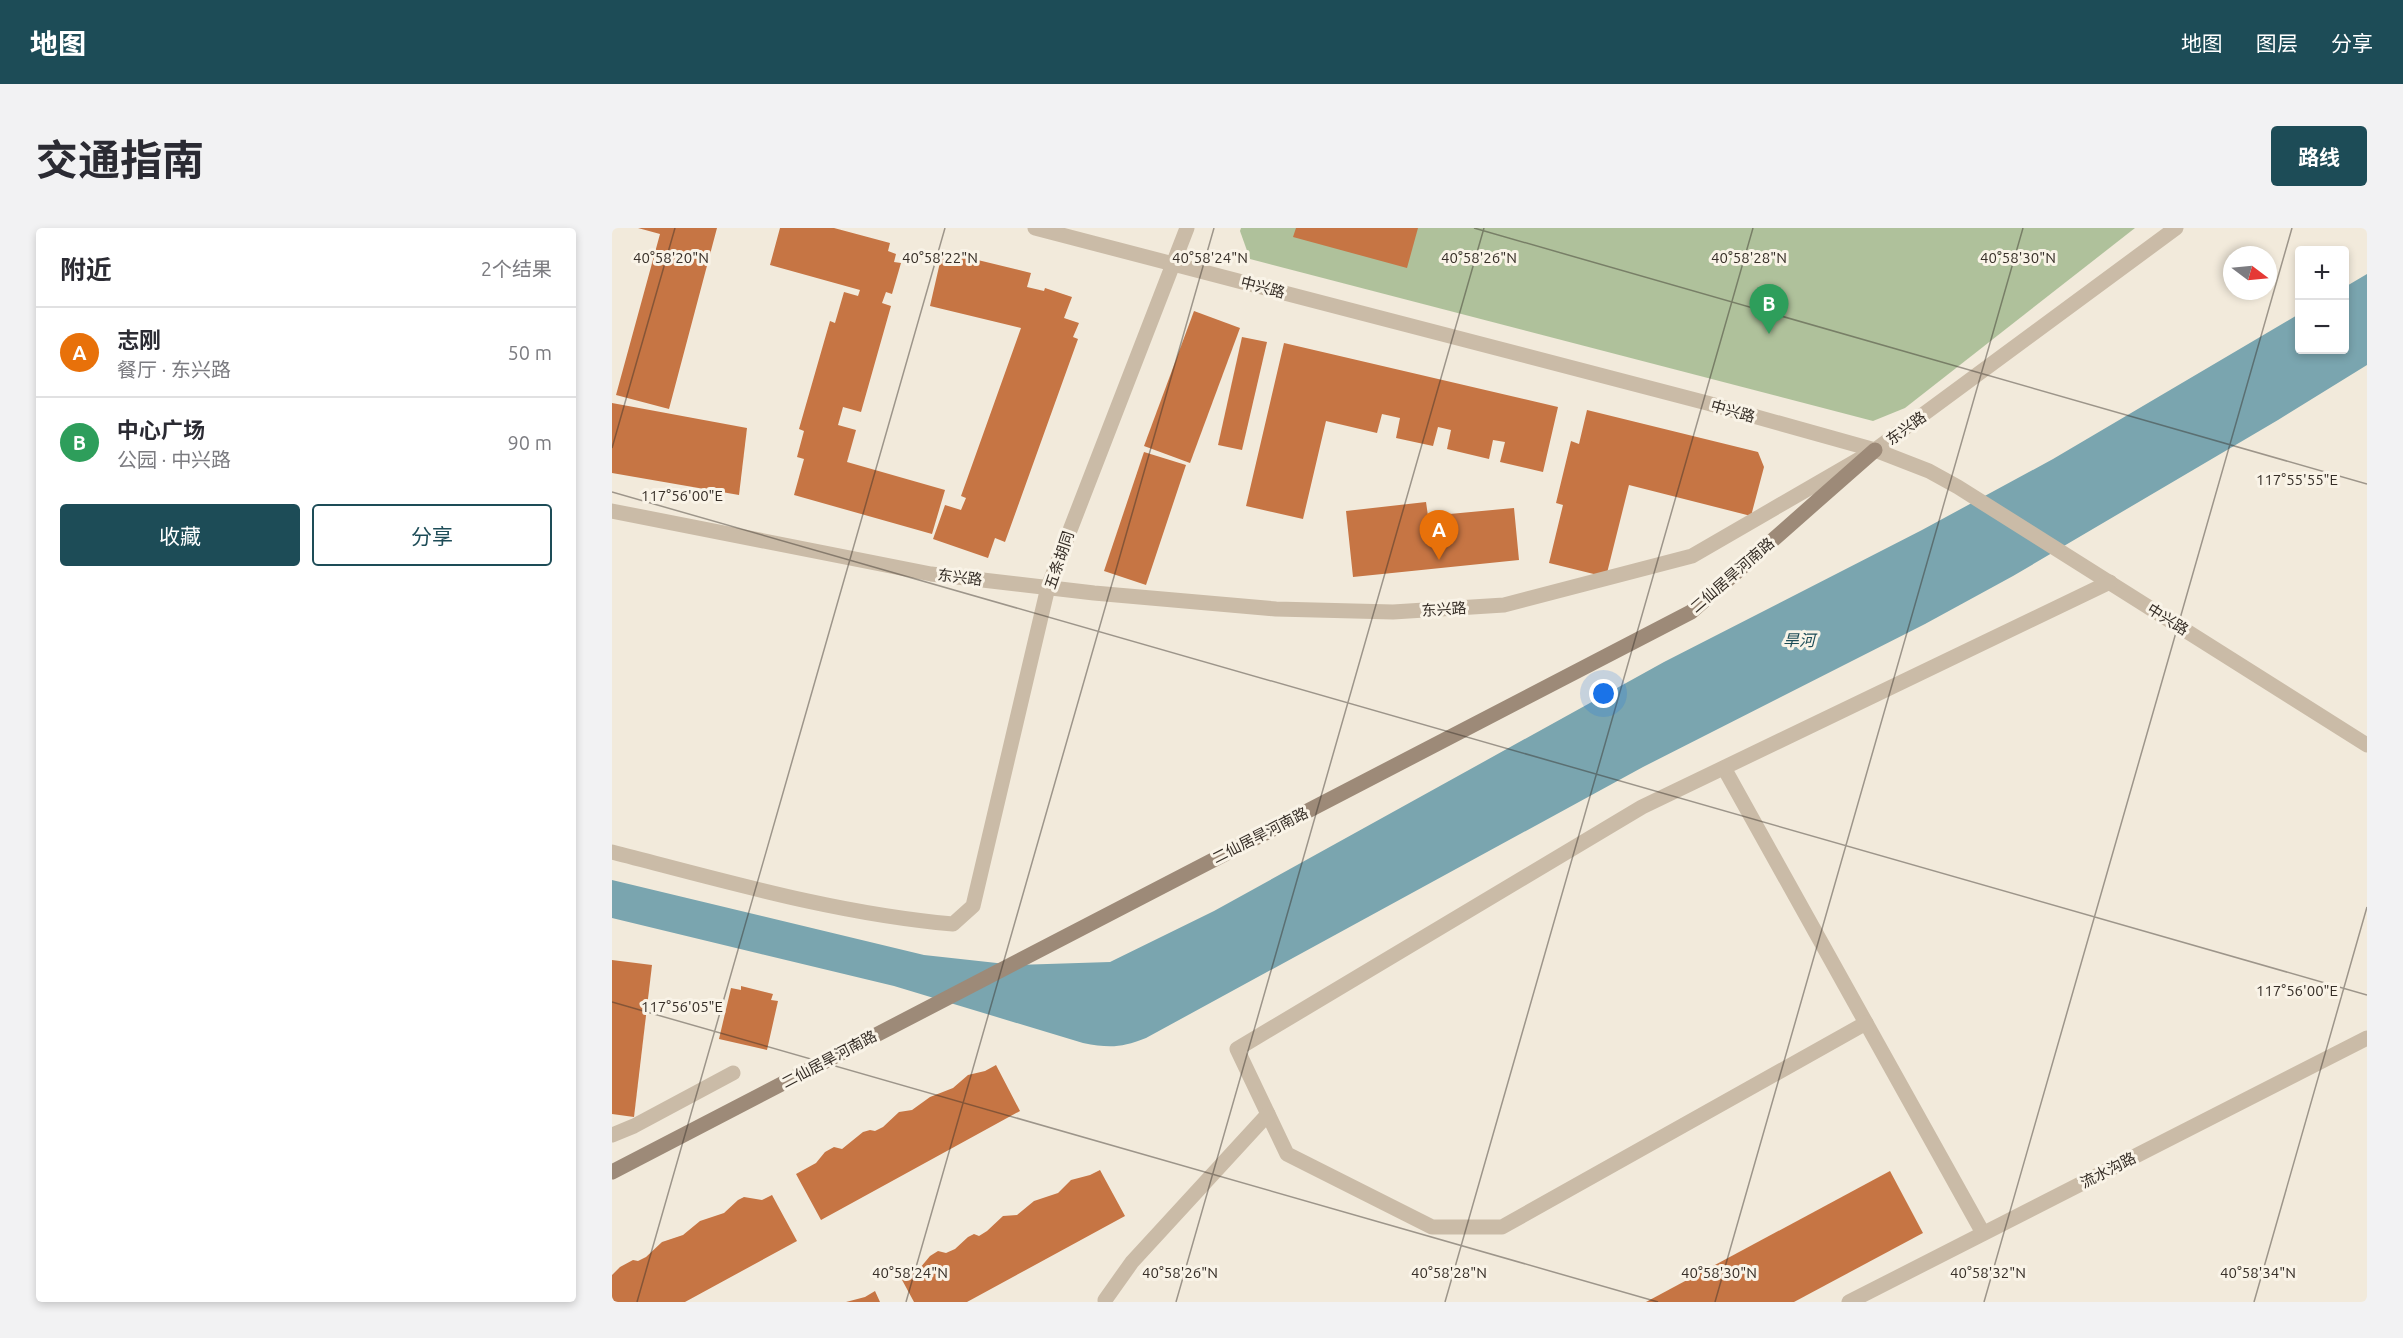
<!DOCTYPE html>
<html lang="zh">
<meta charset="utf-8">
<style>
:root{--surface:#fff;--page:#f2f2f3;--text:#2b2b33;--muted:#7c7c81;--line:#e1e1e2;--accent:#1d4c57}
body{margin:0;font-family:Ubuntu,"Noto Sans SC",sans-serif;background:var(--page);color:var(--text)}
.controls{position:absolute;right:18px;top:18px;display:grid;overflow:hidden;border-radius:6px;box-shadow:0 3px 9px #0003}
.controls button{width:54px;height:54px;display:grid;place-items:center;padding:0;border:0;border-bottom:2px solid var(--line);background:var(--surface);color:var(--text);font:30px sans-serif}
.compass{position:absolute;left:1611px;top:18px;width:54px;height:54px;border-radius:50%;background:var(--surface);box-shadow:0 3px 9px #0003;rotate:106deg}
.you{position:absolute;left:992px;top:466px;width:21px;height:21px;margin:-15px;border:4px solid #fff;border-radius:50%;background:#1a73e8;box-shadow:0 0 0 9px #1a73e833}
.badge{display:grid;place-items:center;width:39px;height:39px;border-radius:50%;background:var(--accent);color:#fff;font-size:20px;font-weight:700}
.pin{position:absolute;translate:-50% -50px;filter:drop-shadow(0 2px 3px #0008)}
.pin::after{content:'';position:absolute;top:32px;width:21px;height:18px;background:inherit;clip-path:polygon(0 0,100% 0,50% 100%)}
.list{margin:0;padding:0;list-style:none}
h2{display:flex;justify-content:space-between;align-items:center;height:78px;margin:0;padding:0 24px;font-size:26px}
h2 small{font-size:20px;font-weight:400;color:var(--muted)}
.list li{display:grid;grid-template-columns:39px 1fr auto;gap:18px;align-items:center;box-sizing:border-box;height:90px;padding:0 24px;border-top:2px solid var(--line)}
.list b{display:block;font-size:22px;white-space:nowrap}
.list p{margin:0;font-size:20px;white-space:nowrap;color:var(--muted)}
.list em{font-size:20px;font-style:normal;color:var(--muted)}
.actions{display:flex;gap:12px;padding:18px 24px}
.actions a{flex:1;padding:14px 0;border:2px solid var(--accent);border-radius:6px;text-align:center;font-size:21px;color:var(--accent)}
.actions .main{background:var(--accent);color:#fff}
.map{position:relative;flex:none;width:1755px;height:1074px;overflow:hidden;border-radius:6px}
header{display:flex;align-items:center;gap:36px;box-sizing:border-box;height:84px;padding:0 30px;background:var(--accent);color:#fff}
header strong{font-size:28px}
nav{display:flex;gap:33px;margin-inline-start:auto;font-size:21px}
.intro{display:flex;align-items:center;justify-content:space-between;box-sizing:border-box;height:144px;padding:0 36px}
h1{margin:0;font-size:42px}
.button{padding:15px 27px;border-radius:6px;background:var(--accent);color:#fff;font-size:21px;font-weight:700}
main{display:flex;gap:36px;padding:0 36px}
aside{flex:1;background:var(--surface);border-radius:6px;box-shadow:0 3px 9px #0003}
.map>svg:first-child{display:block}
.green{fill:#afc19b}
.water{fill:#7aa5af}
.building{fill:#c67544}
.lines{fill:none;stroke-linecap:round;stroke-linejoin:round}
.lane{stroke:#cabba7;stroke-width:15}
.street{stroke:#cabba7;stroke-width:15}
.secondary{stroke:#9d8a78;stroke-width:15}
.ticks{fill:none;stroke:#362e27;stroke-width:1.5;stroke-opacity:0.45}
.labels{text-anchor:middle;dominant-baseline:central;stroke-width:6;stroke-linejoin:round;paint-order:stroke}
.street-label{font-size:15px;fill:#362e27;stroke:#f9f3e7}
.water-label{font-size:16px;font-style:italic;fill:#1d4c57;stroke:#f9f3e7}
.ticks-label{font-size:15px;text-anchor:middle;fill:#362e27;stroke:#f9f3e7;stroke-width:6;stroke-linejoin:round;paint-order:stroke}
</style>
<header>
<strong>地图</strong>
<nav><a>地图</a><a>图层</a><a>分享</a></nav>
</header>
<div class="intro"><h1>交通指南</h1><a class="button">路线</a></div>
<main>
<aside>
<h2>附近<small>2个结果</small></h2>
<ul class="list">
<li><span class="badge" style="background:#e8710a">A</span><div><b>志刚</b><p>餐厅 · 东兴路</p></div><em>50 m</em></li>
<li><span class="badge" style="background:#2e9e5b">B</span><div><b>中心广场</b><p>公园 · 中兴路</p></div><em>90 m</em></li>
</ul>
<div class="actions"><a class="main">收藏</a><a>分享</a></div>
</aside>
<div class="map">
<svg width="1755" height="1074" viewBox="0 0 1755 1074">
<rect width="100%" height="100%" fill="#f2eadb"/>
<path class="green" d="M629 0H1523L1293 180 1261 193 638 31 628 3Z"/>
<path class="water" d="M1755 46V137L1666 192 1401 348 1313 396 1031 539 534 810C509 820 497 820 471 815L282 758 0 690V652L312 727 403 737 498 734 602 683 1052 434 1310 302 1441 231 1687 86 1688 122H1732L1733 59Z"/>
<g class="building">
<path d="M26 0H105L57 181 4 167 48 6Z"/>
<path d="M168 0H222L278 15 276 23 284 26 282 34 289 35 280 66 274 64 270 75 279 78 249 184 231 179 226 197 244 202 235 234 333 262 320 306 182 267 192 231 185 229 192 203 187 201 218 93 223 95 232 64 246 68 248 62 158 37Z"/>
<path d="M684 0H806L795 40 681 9Z"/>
<path d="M341 26 419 45 415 59 432 63 433 60 460 69 452 90 467 95 461 109 466 111 393 314 383 310 376 330 321 311 333 277 349 282 354 270 349 268 409 100 318 78 329 30 339 33Z"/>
<path d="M582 83 628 100 578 235 532 218Z"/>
<path d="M630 109 655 114 630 222 606 217Z"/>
<path d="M672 115 946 179 931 244 888 234 893 214 881 212 877 231 835 221 839 202 826 199 821 218 784 210 788 190 770 186 765 205 714 193 691 291 634 278Z"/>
<path d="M0 175 135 200 127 267 0 245Z"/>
<path d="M975 182 1146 224 1152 239 1139 288 1017 257 994 349 937 335 951 277 944 275 959 213 967 216Z"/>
<path d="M532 224 574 237 534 357 492 343Z"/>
<path d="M814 274 816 288 902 280 907 332 741 349 734 283Z"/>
<path d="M0 732 40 737 22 889 0 886Z"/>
<path d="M129 758 161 766 159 772 166 773 155 822 107 811 119 760 129 762Z"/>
<path d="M384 837 408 883 209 992 184 946 204 935 213 924 222 919 230 921 251 904 258 902 263 903 271 899 287 884 300 882 318 869 341 860 356 847 373 843Z"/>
<path d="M488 942 513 988 355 1074H302L289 1050 308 1040 318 1028 326 1023 334 1025 343 1021 356 1009 362 1006 367 1008 375 1003 391 988 405 987 422 973 446 965 459 952 478 947Z"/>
<path d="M1278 943 1311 1005 1182 1074H1034Z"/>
<path d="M160 967 185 1013 73 1074H0V1047L8 1039 21 1032 26 1033 34 1029 50 1014 71 1007 88 993 112 985 126 972 132 969 150 972Z"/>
<path d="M263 1063 268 1074H234L253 1069Z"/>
</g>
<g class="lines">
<path class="lane" d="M0 907 22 898 121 845"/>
<g class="street">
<path d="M423 0 1095 175 1263 222 1317 243 1346 259 1755 517"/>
<path d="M0 283 319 346 482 365 664 381 781 384 892 377 1080 328 1263 222 1564 0"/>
<path d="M1112 540 1371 1005"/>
<path d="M0 624C113 653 225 686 341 696L361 678 436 359 575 0"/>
<path d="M1254 795 890 999H820L675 926 625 821 1030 579 1498 354"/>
<path d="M493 1072 520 1034 656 886"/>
<path d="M1237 1074 1755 810"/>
</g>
<path class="secondary" d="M0 944 1079 384 1263 222"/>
</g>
<path class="ticks" d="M862 0 1755 256M0 220 63 0M0 264 1755 767M0 774 1046 1074M25 1074 333 0M294 1074 602 0M564 1074 872 0M833 1074 1141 0M1103 1074 1411 0M1372 1074 1680 0M1642 1074 1755 679"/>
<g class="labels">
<g class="street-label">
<text transform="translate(651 59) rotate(15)">中兴路</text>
<text transform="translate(1121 183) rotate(16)">中兴路</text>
<text transform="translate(1294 200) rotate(-36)">东兴路</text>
<text transform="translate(447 332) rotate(-71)">五条胡同</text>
<text transform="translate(1120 347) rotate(-41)">二仙居旱河南路</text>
<text transform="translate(348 349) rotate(7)">东兴路</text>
<text transform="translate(832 381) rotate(-4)">东兴路</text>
<text transform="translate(1556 391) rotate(32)">中兴路</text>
<text transform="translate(648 607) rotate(-27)">二仙居旱河南路</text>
<text transform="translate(217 831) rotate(-28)">二仙居旱河南路</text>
<text transform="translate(1496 942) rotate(-27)">流水沟路</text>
</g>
<g class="water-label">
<text x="1187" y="412">旱河</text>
</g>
</g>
<g class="ticks-label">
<text x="59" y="35">40°58'20"N</text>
<text x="328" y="35">40°58'22"N</text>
<text x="598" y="35">40°58'24"N</text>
<text x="867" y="35">40°58'26"N</text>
<text x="1137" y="35">40°58'28"N</text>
<text x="1406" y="35">40°58'30"N</text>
<text x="1685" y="257">117°55'55"E</text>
<text x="70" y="273">117°56'00"E</text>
<text x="1685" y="768">117°56'00"E</text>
<text x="70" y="784">117°56'05"E</text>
<text x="298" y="1050">40°58'24"N</text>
<text x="568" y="1050">40°58'26"N</text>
<text x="837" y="1050">40°58'28"N</text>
<text x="1107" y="1050">40°58'30"N</text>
<text x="1376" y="1050">40°58'32"N</text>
<text x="1646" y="1050">40°58'34"N</text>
</g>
</svg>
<div class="controls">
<button>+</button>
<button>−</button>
</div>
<svg class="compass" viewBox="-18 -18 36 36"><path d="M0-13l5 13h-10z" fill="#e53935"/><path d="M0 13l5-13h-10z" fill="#7c7c81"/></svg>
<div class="you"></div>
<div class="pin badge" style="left:827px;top:332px;background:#e8710a">A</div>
<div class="pin badge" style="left:1157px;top:106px;background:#2e9e5b">B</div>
</div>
</main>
